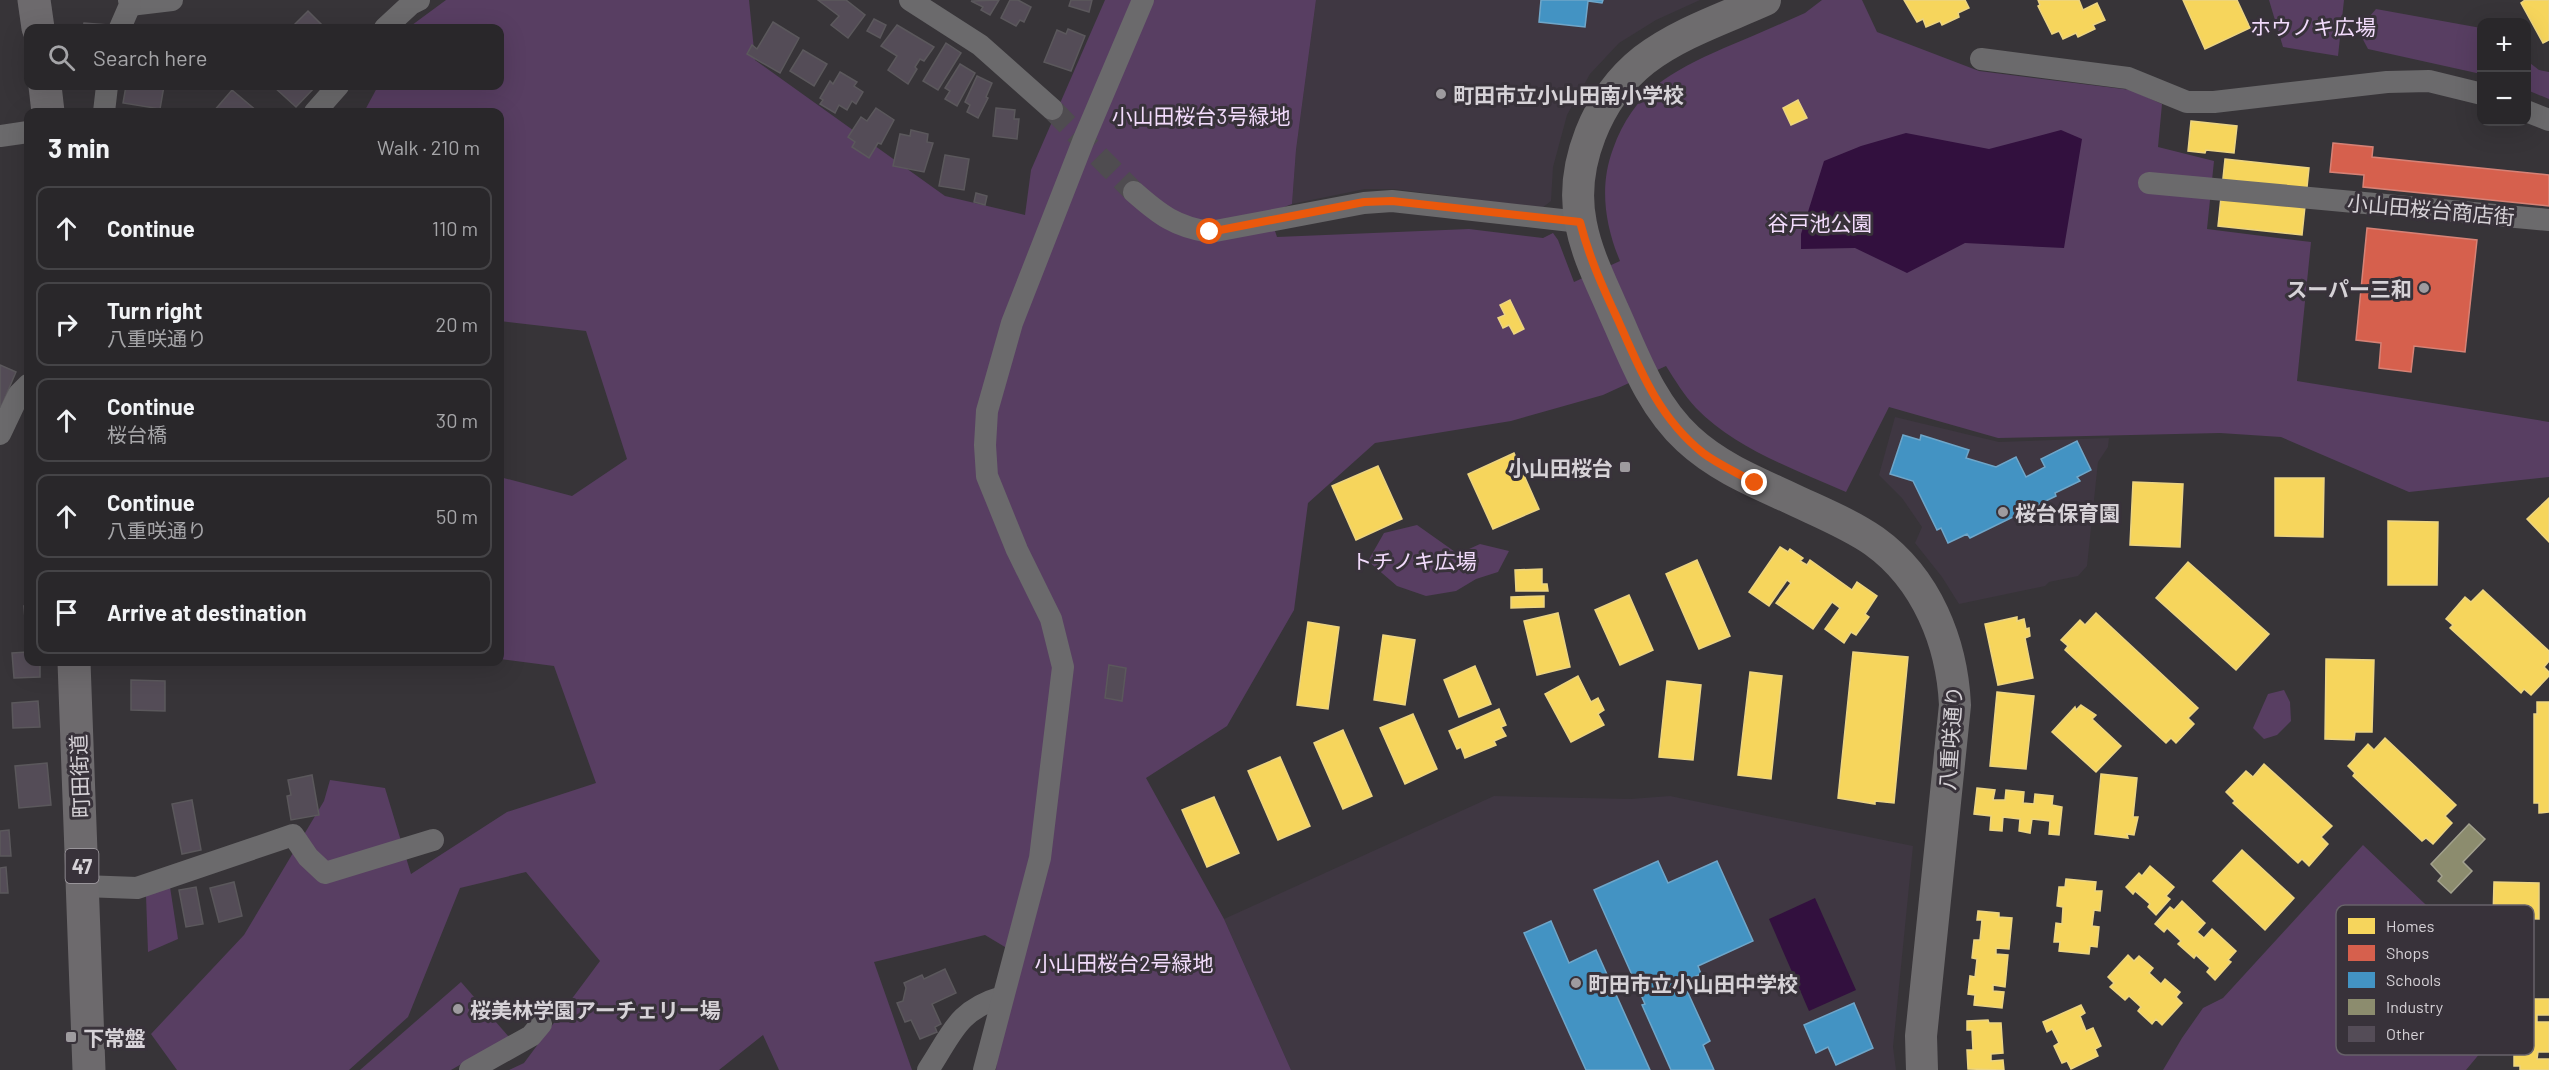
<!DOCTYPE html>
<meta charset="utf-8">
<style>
:root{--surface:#29272a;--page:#353336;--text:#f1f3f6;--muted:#a5a5a8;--line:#454447}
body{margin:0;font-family:Barlow,"Noto Sans JP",sans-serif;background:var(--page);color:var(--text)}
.controls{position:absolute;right:18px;top:18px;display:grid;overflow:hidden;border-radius:12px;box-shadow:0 6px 24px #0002}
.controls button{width:54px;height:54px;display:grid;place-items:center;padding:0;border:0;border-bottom:2px solid var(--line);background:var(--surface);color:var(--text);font:30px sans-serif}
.stop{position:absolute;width:18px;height:18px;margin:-14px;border:4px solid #ea580c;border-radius:50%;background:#fff}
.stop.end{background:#ea580c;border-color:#fff;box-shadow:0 2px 6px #0008}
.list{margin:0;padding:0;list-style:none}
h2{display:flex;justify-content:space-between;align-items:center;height:78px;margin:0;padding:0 24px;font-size:26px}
h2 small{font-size:20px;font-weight:400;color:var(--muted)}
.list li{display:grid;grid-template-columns:39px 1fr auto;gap:18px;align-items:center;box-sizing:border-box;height:84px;margin:0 12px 12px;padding:0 12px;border:2px solid var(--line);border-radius:12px}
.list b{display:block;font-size:22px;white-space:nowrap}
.list p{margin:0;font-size:20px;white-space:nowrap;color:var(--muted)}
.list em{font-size:20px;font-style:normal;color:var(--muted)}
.icon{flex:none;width:33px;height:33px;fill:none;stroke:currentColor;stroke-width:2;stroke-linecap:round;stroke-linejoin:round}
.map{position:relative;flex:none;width:2549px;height:1070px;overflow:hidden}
.search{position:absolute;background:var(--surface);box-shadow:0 6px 24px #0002;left:24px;top:24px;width:480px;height:66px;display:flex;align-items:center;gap:15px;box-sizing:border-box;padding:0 21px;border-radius:12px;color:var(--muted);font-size:22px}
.panel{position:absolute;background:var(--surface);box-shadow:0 6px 24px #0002;left:24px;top:108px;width:480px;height:558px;border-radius:12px}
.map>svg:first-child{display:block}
.built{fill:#3f3742}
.green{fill:#583e62}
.water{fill:#32103e}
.homes{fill:#f6d55c;stroke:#ecd481;stroke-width:1.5}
.shops{fill:#d6604d;stroke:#d68276;stroke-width:1.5}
.schools{fill:#4393c3;stroke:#6fa6c9;stroke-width:1.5}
.industry{fill:#8c8c6e;stroke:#a2a18e;stroke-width:1.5}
.building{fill:#544c57;stroke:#5b585c;stroke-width:1.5}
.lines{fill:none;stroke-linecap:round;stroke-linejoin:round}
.street-tunnel{stroke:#4f4c50;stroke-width:22;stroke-dasharray:22 11;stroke-linecap:butt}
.street{stroke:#6b6a6c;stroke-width:22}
.secondary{stroke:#6e6c6e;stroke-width:32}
.primary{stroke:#6d6a6d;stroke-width:33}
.route{stroke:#ea580c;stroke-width:8}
.poi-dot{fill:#9e9b9f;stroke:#38323a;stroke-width:2}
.labels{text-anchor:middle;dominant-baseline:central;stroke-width:6;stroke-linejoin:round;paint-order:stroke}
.shield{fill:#38323a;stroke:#a7a2a8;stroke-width:1.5}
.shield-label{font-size:20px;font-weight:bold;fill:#d6d2d7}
.park-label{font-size:21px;fill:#f2dbfc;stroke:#38323a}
.poi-label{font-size:21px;font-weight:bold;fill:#d6d2d7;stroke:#38323a;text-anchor:start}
.street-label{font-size:21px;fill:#d6d2d7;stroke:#38323a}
.key{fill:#38323a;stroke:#676269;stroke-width:1.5}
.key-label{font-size:16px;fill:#d6d2d7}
</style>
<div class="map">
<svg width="2549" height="1070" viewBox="0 0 2549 1070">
<rect width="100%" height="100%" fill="#373438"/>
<g class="built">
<path d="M1316 0H1700L1656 20 1619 43 1590 74 1567 115 1553 167 1551 201 1542 208 1394 189H1365L1292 204 1296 150Z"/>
<path d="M1895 417 1999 442 2109 438 2108 447 2098 462 2087 566 2078 576 2049 582 2045 586 1959 604 1942 577 1915 543 1922 527 1902 498 1879 475Z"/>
<path d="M1494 796 1631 799 1670 796 1913 846 1893 1047 1896 1070H1291L1224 919Z"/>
</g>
<g class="green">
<path d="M446 0H749L755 60 945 196 1025 215 1031 170 1105 0H1316L1296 150 1292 204 1269 213 1277 237 1469 229 1543 238 1553 233 1558 240 1574 282 1620 261C1605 225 1599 186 1613 149 1634 91 1670 72 1724 48 1751 37 1778 25 1805 13L1822 0H1862L1877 32 1979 71 2131 90 2162 104 2158 147 2214 161 2207 229 2311 242 2297 381 2549 422V477L2409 492 2281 437 2220 433 1998 438 1889 407 1846 492C1794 469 1736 449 1696 408 1684 395 1675 380 1666 366L1603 395 1511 421 1375 443 1308 503 1294 610 1227 726 1146 778 1224 919 1291 1070H996L1002 997 1015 953 985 935 874 962 912 1070H779L763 1035 719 1070H509L524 1063 600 961 526 872 460 888 408 1017 349 1070H177L151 1034 244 935 324 801 330 780 385 788 411 874 507 812 596 783 554 666 500 659V477L572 496 627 459 586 331 500 321V112H364L378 86H500V28H408Z"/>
<path d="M2269 0H2344L2338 56 2283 47Z"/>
<path d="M2376 9 2481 28V74L2368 49 2358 30Z"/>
<path d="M2526 60 2539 70 2549 72V99L2527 90Z"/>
<path d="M1417 525 1458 554 1480 544 1509 551 1498 572 1476 579 1456 591 1426 596 1397 586 1368 561 1384 533Z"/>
<path d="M2284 690 2290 702 2291 721 2277 735 2264 739 2253 728 2268 694Z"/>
<path d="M2363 845 2445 923 2441 960 2483 1011 2481 1052 2466 1070H2163L2182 1038 2203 1008 2223 998Z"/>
<path d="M170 887 178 939 148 952 146 895Z"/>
<path d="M461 982 509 1037 451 1070H360Z"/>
</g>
<g class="water">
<path d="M2061 130 2082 139 2064 248 1965 243 1907 273 1855 248 1801 249V234L1824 161 1861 146 1906 133 1989 149Z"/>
<path d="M1815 898 1856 990 1809 1011 1769 919Z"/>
</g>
<g class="homes">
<path d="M1904 0H1965L1969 8 1958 13 1959 17 1942 25 1940 21 1926 27 1923 19 1917 22Z"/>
<path d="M2038 0H2079L2083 10 2097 3 2105 20 2093 25 2095 29 2078 37 2076 33 2063 39 2059 31 2052 34 2038 6 2040 5Z"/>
<path d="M2183 0H2237L2250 28 2205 49Z"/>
<path d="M2525 0H2549V40L2543 43 2521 3Z"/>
<path d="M1798 100 1807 118 1791 125 1783 108Z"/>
<path d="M2191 121 2237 126 2234 153 2206 150 2205 153 2188 151Z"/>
<path d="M2225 159 2309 168 2302 235 2218 226Z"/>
<path d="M1510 300 1524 329 1514 334 1509 325 1503 328 1498 318 1505 315 1500 305Z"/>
<path d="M1514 453 1539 509 1493 529 1468 474Z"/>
<path d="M1378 466 1402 519 1356 540 1332 486Z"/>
<path d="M2275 478H2324L2323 537 2275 536Z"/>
<path d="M2133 482 2183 484 2180 547 2130 545Z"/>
<path d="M2549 498V542L2527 519Z"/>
<path d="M2388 521 2438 522 2437 585H2388Z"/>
<path d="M1780 547 1788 552 1790 549 1803 558 1800 561 1807 565 1810 560 1852 590 1857 582 1877 596 1865 614 1869 617 1856 635 1851 632 1844 643 1825 629 1840 608 1832 602 1813 629 1776 603 1791 583 1787 580 1769 606 1749 592Z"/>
<path d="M1697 560 1730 636 1699 649 1666 574Z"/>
<path d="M2188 562 2269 634 2236 670 2156 598Z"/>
<path d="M1542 569V584H1547L1548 591H1516L1515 570Z"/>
<path d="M2483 590 2549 651V661L2544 667 2549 672V676L2531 695 2524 689 2521 693 2450 628 2453 625 2446 619 2465 597 2471 602Z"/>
<path d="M1629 595 1653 650 1620 665 1595 610Z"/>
<path d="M1544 596V607L1511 608V597Z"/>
<path d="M1558 613 1570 667 1537 675 1524 621Z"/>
<path d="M2096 613 2198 708 2188 718 2194 724 2176 743 2171 738 2166 743 2065 650 2068 646 2061 640 2080 620 2085 625Z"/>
<path d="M2017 617V621L2024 619 2026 629 2029 628 2030 636 2025 638 2033 678 1998 685 1985 624Z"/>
<path d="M1308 622 1339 627 1328 709 1297 705Z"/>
<path d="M1383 635 1415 640 1405 705 1374 700Z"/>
<path d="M1853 652 1908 657 1894 803 1875 801V804L1838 798Z"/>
<path d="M2326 659 2374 660 2372 732H2355L2354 740 2325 739Z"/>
<path d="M1475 666 1491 704 1459 717 1444 680Z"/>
<path d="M1750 672 1782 676 1771 779 1738 775Z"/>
<path d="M1578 676 1591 702 1598 698 1604 710 1598 714 1604 725 1571 742 1545 694Z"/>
<path d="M1667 681 1701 685 1693 760 1659 757Z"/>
<path d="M1997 692 2034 696 2026 769 1990 766Z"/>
<path d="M2537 702H2549V812L2539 813V803H2534V714H2537Z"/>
<path d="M2081 705 2096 715 2092 719 2121 746 2096 772 2052 732 2075 707 2076 710Z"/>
<path d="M1499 709 1506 725 1501 727 1506 736 1494 741 1496 745 1465 758 1461 747 1457 749 1449 731Z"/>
<path d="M1413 714 1437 769 1405 784 1380 728Z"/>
<path d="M1343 730 1372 796 1343 809 1314 743Z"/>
<path d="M2385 738 2456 805 2445 816 2452 823 2433 844 2426 838 2422 841 2353 776 2355 773 2348 766 2368 744 2374 750Z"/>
<path d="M1280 757 1310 826 1278 840 1248 771Z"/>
<path d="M2264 764 2332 826 2321 837 2328 844 2309 866 2302 859 2298 863 2233 803 2235 801 2226 792 2246 771 2253 777Z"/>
<path d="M2101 774 2137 778 2133 817H2138L2134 835 2127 834 2128 838 2095 834Z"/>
<path d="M1977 788 1995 790 1993 800H2005L2006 790 2024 792 2023 803 2034 804 2035 794 2053 796 2052 805 2062 807 2059 835 2049 834 2050 821 2032 819 2030 833 2019 831 2020 819 2003 817 2002 831 1990 830 1991 816 1974 814Z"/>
<path d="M1214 797 1239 853 1207 867 1182 810Z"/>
<path d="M2242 850 2294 898 2265 930 2213 881Z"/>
<path d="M2150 866 2174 887 2166 896 2170 899 2156 915 2148 907 2150 904 2135 891 2133 894 2126 887 2139 873 2142 876Z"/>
<path d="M2066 879 2096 882 2095 891H2102L2100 911 2094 910 2092 926 2099 927 2097 947 2090 946 2089 954 2059 951 2060 942H2054L2056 923 2062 924 2063 907 2057 906 2059 887H2065Z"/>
<path d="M2494 882 2539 883V919L2493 918Z"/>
<path d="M2182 901 2205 923 2197 932 2204 938 2212 929 2236 951 2228 960 2231 962 2215 980 2207 972 2210 968 2196 955 2194 958 2178 944 2181 941 2167 928 2164 932 2155 924 2170 907 2174 910Z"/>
<path d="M1978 911 1999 913V917L2012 918 2009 949 1996 948V954L2008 955 2005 987 1993 985V991L2004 992 2002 1008 1974 1005 1975 995 1968 994 1970 976 1975 977 1977 959 1972 958 1974 940H1980L1982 920H1977Z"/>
<path d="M2128 955 2134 961 2139 956 2153 968 2149 973 2161 984 2165 979 2180 992 2176 997 2182 1003 2162 1025 2156 1019 2152 1024 2138 1011 2141 1007 2129 996 2125 1000 2110 987 2114 983 2108 977Z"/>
<path d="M2519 999H2549V1015H2537V1022H2549V1052H2538L2537 1059H2549V1070H2520V1066H2514V1047L2520 1046V1027H2513L2514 1007H2519Z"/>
<path d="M2081 1005 2085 1013 2080 1016 2086 1031 2093 1028 2101 1046 2095 1049 2098 1056 2071 1069 2067 1061 2062 1063 2054 1046 2059 1043 2052 1029 2047 1032 2043 1022Z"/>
<path d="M1988 1020 1989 1023H2001L2003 1053 1991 1054V1061L2003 1060 2004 1070 1968 1069 1967 1050H1973L1972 1030H1967V1021Z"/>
</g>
<g class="shops">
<path d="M2333 143 2373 147 2372 157 2549 175V206L2363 187 2364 175 2330 172Z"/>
<path d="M2367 228 2477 240 2465 352 2414 346 2411 372 2379 368 2381 343 2356 340Z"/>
</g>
<g class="schools">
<path d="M1541 0H1603L1602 3 1588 1 1585 27 1539 22Z"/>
<path d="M1903 435 1920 440 1921 435 1969 450 1966 458 1996 467 2016 457 2026 477 2045 467 2041 459 2077 441 2091 470 2077 477 2080 481 2055 493 2056 496 1970 538 1967 534 1948 543 1941 528 1937 530 1913 481 1890 474Z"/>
<path d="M1658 861 1668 883 1717 861 1753 941 1698 966 1701 974 1683 982 1710 1041 1703 1045 1714 1070H1671L1642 1005 1645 1004 1594 890Z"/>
<path d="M1551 921 1569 963 1596 950 1650 1070H1586L1524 933Z"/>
<path d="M1854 1003 1873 1048 1836 1065 1828 1047 1816 1053 1804 1025Z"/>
</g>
<path class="industry" d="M2469 824 2485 839 2463 862 2472 871 2451 893 2438 881 2442 876 2431 864Z"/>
<g class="building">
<path d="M818 0H846L865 15 848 38 831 25 839 16Z"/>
<path d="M999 0 990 15 981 10 983 7 971 1Z"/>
<path d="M1010 0H1018L1031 7 1024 22 1020 20 1016 26 1001 18Z"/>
<path d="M1071 0H1092L1089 12 1069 6Z"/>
<path d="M308 11 321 24 316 28H291Z"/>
<path d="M874 19 886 25 880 38 867 31Z"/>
<path d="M773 22 799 38 780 73 747 54 752 45 757 49Z"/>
<path d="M84 23 108 25V28H83Z"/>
<path d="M897 25 934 47 924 61 920 59 915 67 917 69 908 84 888 70 897 56 881 46Z"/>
<path d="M1068 29 1085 36 1071 71 1044 62 1057 30 1066 34Z"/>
<path d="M946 43 961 53 938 90 923 81Z"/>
<path d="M803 50 827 64 814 86 790 71Z"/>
<path d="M960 64 975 73 957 106 945 99 950 91 945 88Z"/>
<path d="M840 72 857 82 854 86 863 92 856 104 852 101 847 110 839 105 835 113 820 104 823 100 820 98 830 81 833 84Z"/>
<path d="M977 76 992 83 986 97 988 98 978 118 967 112 970 105 965 102Z"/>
<path d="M126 86H164L160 109 123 103Z"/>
<path d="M273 86H316L296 107Z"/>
<path d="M232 90 258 112H213Z"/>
<path d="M876 108 894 120 881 144 878 143 869 158 852 147 855 142 848 137 861 117 867 121Z"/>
<path d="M996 108 1015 110 1014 119H1019L1017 139 993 136Z"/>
<path d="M911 130 928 134 927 142 933 143 924 172 893 166 900 134 910 136Z"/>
<path d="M945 155 969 159 964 190 939 186Z"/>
<path d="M976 193 987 196 985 205 974 202Z"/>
<path d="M0 365 16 372 1 407H0Z"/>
<path d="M24 606H28V632H26Z"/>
<path d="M28 652V662H40V677L14 678 12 653Z"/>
<path d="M1109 665 1126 668 1122 701 1105 698Z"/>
<path d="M131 680 165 681V711L131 710Z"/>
<path d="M38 701 40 727 13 728 12 703Z"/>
<path d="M47 763 51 805 19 808 15 766Z"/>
<path d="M312 775 319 815 291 820 287 796 291 795 288 780Z"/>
<path d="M192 800 201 850 182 854 172 804Z"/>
<path d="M9 830 11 856H0V831Z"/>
<path d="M6 867 8 893H0V868Z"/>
<path d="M234 882 242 916 219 922 210 888Z"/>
<path d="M196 887 203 924 186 927 179 890Z"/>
<path d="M945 969 956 993 932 1004 941 1024 935 1027 937 1032 920 1039 911 1020 905 1022 897 1003 903 1001 906 988 904 983 922 975 924 979Z"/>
</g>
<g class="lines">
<path class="street-tunnel" d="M1052 109 1134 192"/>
<g class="street">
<path d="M910 0 980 45 1052 109"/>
<path d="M130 5 172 0"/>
<path d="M120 28 130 5 129 0"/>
<path d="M385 28 411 4 419 0"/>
<path d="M1981 59 2128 78 2187 102H2214L2387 82 2429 81 2482 94"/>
<path d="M2526 111 2549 120"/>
<path d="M104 112 107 86"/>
<path d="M315 112 338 86"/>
<path d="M0 136 28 132"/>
<path d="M2149 183 2549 220"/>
<path d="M1134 192C1160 215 1176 227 1210 232L1364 203 1392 201 1580 222"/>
<path d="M0 434 19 394 28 385"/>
<path d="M83 886 137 888 293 835 308 857 325 873 433 840"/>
<path d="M470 1070 531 1036 541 1024"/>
<path d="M928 1070C952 1034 957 1010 1002 997"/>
<path d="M984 1070 1040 858 1063 667 1051 619 1017 550 987 476 985 445 987 411 1012 323 1084 139 1143 0"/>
</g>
<path class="secondary" d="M1765 0C1725 18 1679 33 1644 60 1597 97 1569 166 1581 224 1587 255 1601 282 1613 310 1634 356 1650 404 1688 439 1717 466 1753 481 1788 497 1817 511 1848 523 1874 541 1927 579 1952 643 1955 705L1921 1036 1922 1070"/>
<g class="primary">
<path d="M34 0 38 28"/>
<path d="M45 86 48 112"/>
<path d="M74 662 89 1070"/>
</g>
</g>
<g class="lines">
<path class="route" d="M1210 232 1364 202 1392 201 1580 222C1589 257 1603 288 1618 320 1640 370 1659 418 1703 453 1719 465 1738 473 1755 483"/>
</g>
<g class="poi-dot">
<circle cx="1441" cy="94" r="6"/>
<circle cx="2424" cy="288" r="6"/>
<rect x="1619" y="461" width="12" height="12" rx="3"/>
<circle cx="2003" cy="512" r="6"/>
<circle cx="1576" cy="983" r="6"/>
<circle cx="458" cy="1009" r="6"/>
<rect x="65" y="1031" width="12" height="12" rx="3"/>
</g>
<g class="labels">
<rect class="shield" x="65.5" y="849" width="33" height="34" rx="4.5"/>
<g class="shield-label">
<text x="82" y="866">47</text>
</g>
<g class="park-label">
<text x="2313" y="26">ホウノキ広場</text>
<text x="1201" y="115">小山田桜台3号緑地</text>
<text x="1820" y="222">谷戸池公園</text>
<text x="1414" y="560">トチノキ広場</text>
<text x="1124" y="962">小山田桜台2号緑地</text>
</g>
<g class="poi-label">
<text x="1453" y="94">町田市立小山田南小学校</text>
<text x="2412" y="288" text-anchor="end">スーパー三和</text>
<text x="1613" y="467" text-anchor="end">小山田桜台</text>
<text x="2015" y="512">桜台保育園</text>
<text x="1588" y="983">町田市立小山田中学校</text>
<text x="470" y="1009">桜美林学園アーチェリー場</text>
<text x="83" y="1037">下常盤</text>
</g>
<g class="street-label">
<text transform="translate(2431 209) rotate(5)">小山田桜台商店街</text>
<text transform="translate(1950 738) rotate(-86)">八重咲通り</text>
<text transform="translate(79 776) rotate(-92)">町田街道</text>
</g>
</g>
<rect x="2336" y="905" width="198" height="150" rx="9" class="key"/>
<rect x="2348" y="918" width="27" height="16" fill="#f6d55c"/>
<rect x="2348" y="945" width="27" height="16" fill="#d6604d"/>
<rect x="2348" y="972" width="27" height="16" fill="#4393c3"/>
<rect x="2348" y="999" width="27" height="16" fill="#8c8c6e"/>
<rect x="2348" y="1026" width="27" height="16" fill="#544c57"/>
<g class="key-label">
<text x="2386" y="932">Homes</text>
<text x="2386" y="959">Shops</text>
<text x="2386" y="986">Schools</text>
<text x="2386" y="1013">Industry</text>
<text x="2386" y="1040">Other</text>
</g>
</svg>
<div class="controls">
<button>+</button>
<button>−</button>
</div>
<div class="stop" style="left:1210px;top:232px"></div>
<div class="stop end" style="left:1755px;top:483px"></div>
<div class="search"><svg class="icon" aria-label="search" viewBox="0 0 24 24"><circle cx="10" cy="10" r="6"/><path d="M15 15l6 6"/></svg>Search here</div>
<section class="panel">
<h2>3 min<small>Walk · 210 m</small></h2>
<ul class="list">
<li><svg class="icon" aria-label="ahead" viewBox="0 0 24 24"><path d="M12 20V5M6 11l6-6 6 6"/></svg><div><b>Continue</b></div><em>110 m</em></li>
<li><svg class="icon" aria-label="right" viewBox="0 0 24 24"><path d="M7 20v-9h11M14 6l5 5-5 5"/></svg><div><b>Turn right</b><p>八重咲通り</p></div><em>20 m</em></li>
<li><svg class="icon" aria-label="ahead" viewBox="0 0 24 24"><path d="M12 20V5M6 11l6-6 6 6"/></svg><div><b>Continue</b><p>桜台橋</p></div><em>30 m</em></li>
<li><svg class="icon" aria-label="ahead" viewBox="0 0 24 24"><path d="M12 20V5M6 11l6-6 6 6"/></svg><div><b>Continue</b><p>八重咲通り</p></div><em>50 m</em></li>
<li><svg class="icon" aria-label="arrive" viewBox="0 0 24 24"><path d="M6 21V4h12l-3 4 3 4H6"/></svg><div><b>Arrive at destination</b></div></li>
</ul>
</section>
</div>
